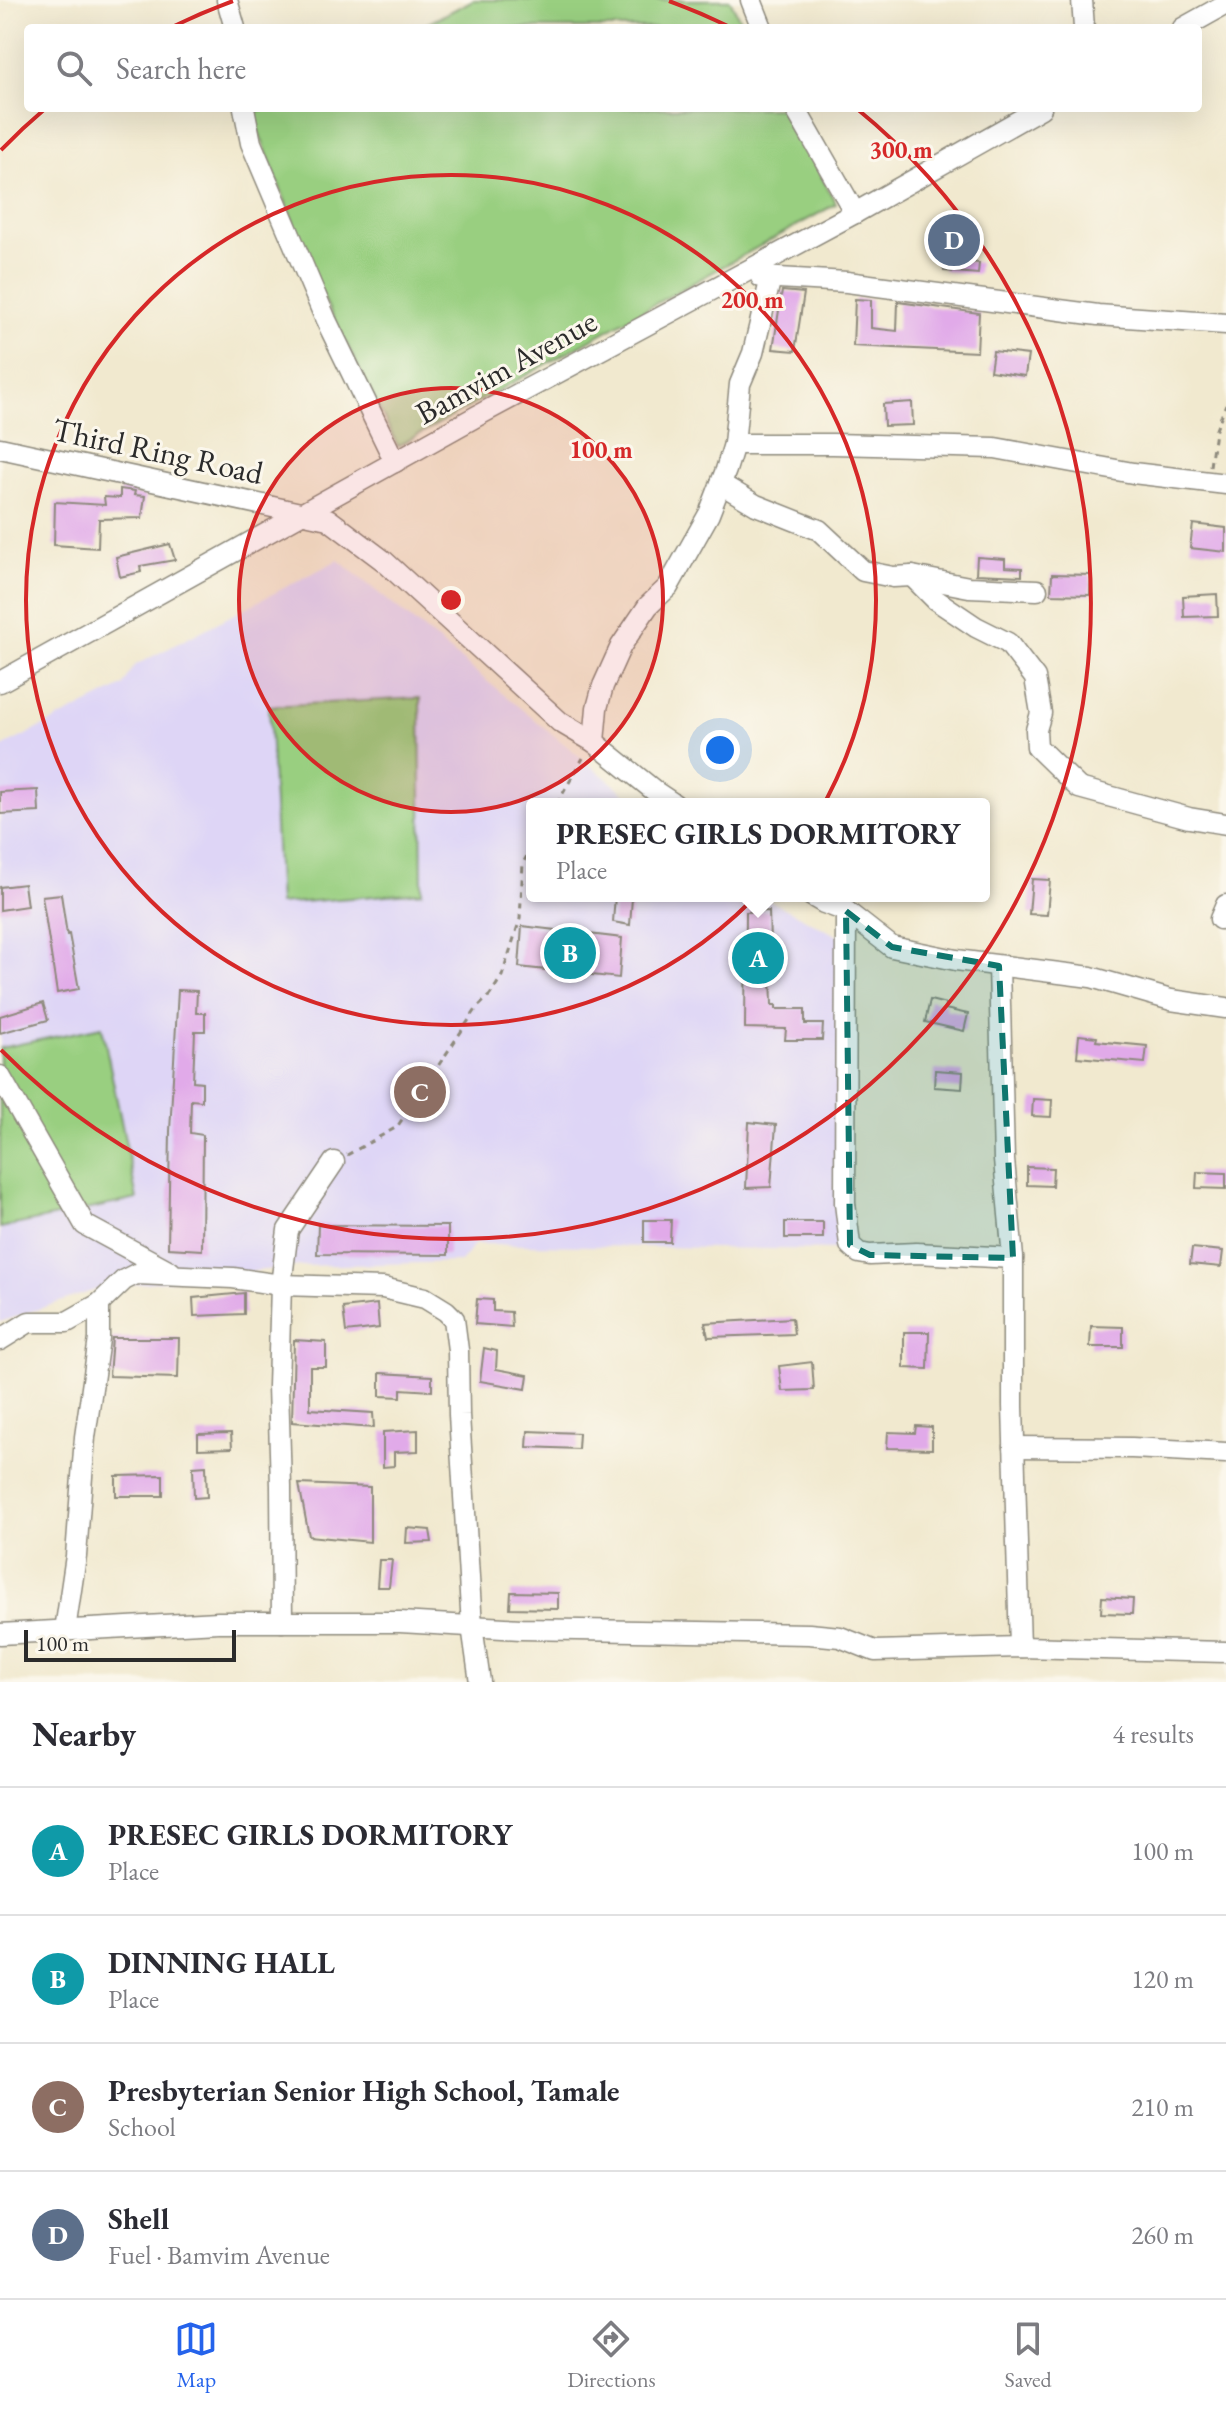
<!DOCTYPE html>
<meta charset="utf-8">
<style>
:root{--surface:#fff;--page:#f2f2f3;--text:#2b2b33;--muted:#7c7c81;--line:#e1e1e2;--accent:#2563eb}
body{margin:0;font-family:"EB Garamond",serif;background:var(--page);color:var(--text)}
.scale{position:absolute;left:24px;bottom:20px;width:212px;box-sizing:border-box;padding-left:8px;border:4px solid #2b2b2b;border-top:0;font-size:22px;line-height:28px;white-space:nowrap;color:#2b2b2b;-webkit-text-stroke:6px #fbf7ec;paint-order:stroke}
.you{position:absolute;left:720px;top:750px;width:28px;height:28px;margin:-20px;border:6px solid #fff;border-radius:50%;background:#1a73e8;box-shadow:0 0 0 12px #1a73e833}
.badge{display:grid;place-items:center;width:52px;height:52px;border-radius:50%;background:var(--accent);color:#fff;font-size:26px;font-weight:700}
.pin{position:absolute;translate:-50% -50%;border:4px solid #fff;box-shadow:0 2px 8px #0006}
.popup{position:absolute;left:526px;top:798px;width:464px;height:104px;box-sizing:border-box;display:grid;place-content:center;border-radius:8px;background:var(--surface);filter:drop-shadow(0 2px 6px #0005);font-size:26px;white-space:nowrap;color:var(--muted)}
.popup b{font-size:30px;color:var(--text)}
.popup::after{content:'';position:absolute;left:50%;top:100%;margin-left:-16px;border:16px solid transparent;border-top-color:var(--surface)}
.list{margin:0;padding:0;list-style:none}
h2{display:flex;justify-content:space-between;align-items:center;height:104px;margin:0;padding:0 32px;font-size:34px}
h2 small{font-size:26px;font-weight:400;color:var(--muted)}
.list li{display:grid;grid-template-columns:52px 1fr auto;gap:24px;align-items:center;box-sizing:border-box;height:128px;padding:0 32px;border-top:2px solid var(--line)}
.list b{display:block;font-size:30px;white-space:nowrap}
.list p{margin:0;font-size:26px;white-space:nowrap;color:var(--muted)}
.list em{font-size:26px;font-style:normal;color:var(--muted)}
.icon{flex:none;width:44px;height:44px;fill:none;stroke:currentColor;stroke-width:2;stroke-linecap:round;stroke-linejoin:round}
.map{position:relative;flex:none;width:1226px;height:1682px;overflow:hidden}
.search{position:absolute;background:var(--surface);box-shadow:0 8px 32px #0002;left:24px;right:24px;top:24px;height:88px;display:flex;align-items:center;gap:20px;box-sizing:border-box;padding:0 28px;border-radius:8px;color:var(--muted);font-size:30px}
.sheet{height:616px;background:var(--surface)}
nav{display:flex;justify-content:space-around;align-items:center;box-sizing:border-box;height:112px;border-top:2px solid var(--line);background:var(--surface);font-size:22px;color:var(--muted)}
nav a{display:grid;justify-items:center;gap:4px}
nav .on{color:var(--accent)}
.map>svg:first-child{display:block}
.built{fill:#ded5f6}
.green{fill:#99cf80;stroke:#627d56;stroke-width:2}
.building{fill:#e1aae9}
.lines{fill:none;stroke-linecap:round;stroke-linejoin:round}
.minor-casing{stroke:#8e8a7d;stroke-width:23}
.path{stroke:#8e8a7d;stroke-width:3;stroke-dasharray:6 6;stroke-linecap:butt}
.minor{stroke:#fff;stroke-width:20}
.marked{fill:#0f766e;fill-opacity:0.2;stroke:#0f766e;stroke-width:6;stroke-dasharray:16 10;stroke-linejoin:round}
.ring{fill:none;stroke:#d62828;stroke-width:4}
.labels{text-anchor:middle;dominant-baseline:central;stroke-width:6;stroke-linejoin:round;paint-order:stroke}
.street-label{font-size:32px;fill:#2b2b2b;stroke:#fbf7ec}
.centre{fill:#d62828;stroke:#fbf7ec;stroke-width:4}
.ring-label{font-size:24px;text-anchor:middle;font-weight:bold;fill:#d62828;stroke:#fbf7ec;stroke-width:6;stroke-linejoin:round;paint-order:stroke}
</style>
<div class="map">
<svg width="1226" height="1682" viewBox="0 0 1226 1682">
<rect width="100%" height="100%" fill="#fbf7ec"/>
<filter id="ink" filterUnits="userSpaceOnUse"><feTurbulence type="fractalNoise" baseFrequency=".0125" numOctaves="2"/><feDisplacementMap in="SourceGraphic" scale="16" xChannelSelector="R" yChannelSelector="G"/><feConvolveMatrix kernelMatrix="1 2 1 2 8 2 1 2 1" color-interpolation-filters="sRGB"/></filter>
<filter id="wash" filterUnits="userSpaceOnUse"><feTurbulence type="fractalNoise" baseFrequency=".006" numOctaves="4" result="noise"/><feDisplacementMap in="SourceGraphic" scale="32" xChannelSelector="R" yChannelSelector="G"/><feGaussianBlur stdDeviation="1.8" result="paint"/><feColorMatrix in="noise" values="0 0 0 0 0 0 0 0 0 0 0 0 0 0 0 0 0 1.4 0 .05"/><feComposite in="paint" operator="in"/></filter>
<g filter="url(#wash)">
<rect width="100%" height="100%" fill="#f1e9cf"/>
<path class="built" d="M338 560 638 804H532V896H761L844 939 838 1250 475 1244 460 1262 301 1266 101 1288 0 1322V748L123 686 134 666Z"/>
<g class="green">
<path d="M473 0H730L744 28H419Z"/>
<path d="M264 108H786L836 204 398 446 319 289 252 114Z"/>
<path d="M420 698 422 892 279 904 269 706Z"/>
<path d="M102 1027 137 1199 0 1228V1048Z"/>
</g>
<g id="blocks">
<g class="building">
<path d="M962 219 965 261 979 263 978 274 944 271 942 258 946 259 942 220Z"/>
<path d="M782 291 804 293 795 351 773 349Z"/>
<path d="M855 299 871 300V328L897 331 898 302 979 313 977 352 853 346Z"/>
<path d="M993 351 1028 355 1025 376 990 371Z"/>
<path d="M912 402 913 425 884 426 883 404Z"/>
<path d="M120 489 135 491 134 495 145 496 142 518 99 519 98 548 54 545 55 502 105 505 104 497 120 498Z"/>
<path d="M1193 524 1226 528V552L1190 548Z"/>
<path d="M170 544 175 560 140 566 141 572 120 577 116 557Z"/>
<path d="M977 557 1005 559V567L1022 568V576L976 574Z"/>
<path d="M1052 574 1091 575 1090 595 1051 594Z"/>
<path d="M1217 594 1218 616 1184 617 1183 596Z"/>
<path d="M38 790 39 812 0 814V792Z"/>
<path d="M1032 879 1050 880 1047 915 1029 914Z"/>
<path d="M24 884 27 906 0 910V887Z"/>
<path d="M61 894 67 935 69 934 79 989 57 993 42 896Z"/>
<path d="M615 896 632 898 630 925 613 922Z"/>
<path d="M769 911 772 1005H776V1009H805V1024H823L822 1040H785L786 1029 745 1028 746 912Z"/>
<path d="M522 926 622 938 619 978 519 967Z"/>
<path d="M178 990 197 991 196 1013H205V1031H195L193 1081 202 1082V1101L191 1100 190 1133 203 1135 202 1250 168 1248 170 1131Z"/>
<path d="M930 1000 946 1004 945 1009 968 1014 964 1031 925 1022Z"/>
<path d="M43 1003 48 1020 0 1033V1016Z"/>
<path d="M1079 1035 1097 1037 1096 1041 1147 1046 1145 1063 1077 1057Z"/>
<path d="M935 1070 963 1072 962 1089 934 1087Z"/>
<path d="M1033 1099 1052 1100 1051 1117 1032 1116Z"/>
<path d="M749 1122 776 1125 771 1187 746 1188Z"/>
<path d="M1027 1167 1053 1168 1052 1186 1027 1185Z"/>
<path d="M1197 1172 1226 1173V1189L1196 1188Z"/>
<path d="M644 1220H671L670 1242H644Z"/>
<rect x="785" y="1222" width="38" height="16"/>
<path d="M318 1225 448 1226V1255L317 1254Z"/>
<path d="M1192 1248 1223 1251 1221 1267 1190 1264Z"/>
<path d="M244 1293V1314L194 1316 193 1298Z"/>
<path d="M477 1299 493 1300V1311L511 1312 512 1327 475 1324Z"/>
<path d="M377 1304 379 1328 346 1332 343 1308Z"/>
<path d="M792 1318 794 1334 708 1337 705 1323Z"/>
<path d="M1091 1326 1123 1327V1347H1090Z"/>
<path d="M904 1332H929L928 1369 904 1368Z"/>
<path d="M112 1338H179L178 1378 109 1376Z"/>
<path d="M294 1340 326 1342V1367H310V1409L373 1413 374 1428 292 1422Z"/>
<path d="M484 1348 497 1351 496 1369 528 1375 526 1389 480 1381Z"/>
<path d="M812 1362 814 1390 782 1391 779 1366Z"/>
<path d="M380 1373 432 1376V1391L401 1389V1397L380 1396Z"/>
<path d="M916 1426 932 1427V1449L887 1448 888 1432 915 1433Z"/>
<path d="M418 1430V1451L394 1452V1466L383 1467V1432Z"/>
<path d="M528 1431 579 1433 578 1449 527 1447Z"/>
<path d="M231 1433 232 1448 198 1449V1434Z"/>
<path d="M206 1466 207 1497 194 1498 193 1467Z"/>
<path d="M163 1475V1496H116V1476Z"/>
<path d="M299 1484 370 1487V1542L309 1536Z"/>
<path d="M407 1528 430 1530 432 1542 406 1543Z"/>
<path d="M379 1560H392L389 1587H377Z"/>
<path d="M511 1592 558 1593V1609L510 1608Z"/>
<path d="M1102 1597 1133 1599 1132 1614 1101 1613Z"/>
</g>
</g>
</g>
<g filter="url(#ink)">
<use href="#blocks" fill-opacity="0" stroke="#8e8a7d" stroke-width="2"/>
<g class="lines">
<defs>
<g id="minor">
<path d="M227 0 235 28"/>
<path d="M751 0 762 28"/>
<path d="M1082 0 1084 28"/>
<path d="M1183 28 1226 4"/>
<path d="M244 108 251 143 326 320 395 462"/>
<path d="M795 108 855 213"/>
<path d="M761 277 847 282 1098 315 1226 324"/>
<path d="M734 444H833L995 448 1133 473 1226 484"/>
<path d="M0 448 328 519 384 561 560 722 594 742 656 792 674 804"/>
<path d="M721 484 756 505 819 530 863 571 893 577 912 576 969 587 1037 590"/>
<path d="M912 576 936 600 976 627 1008 643 1035 678 1041 713 1036 730 1037 747 1079 788 1189 818 1226 824"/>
<path d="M0 682 477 416 855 213 1041 108"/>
<path d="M594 742 597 708 603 686 621 646 648 606 668 587 709 514 726 470 734 444 740 384 753 353 771 277"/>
<path d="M812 896 824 903 846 911 892 947 956 960 1091 977 1171 1000 1226 1008"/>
<path d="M846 911 845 1203 850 1245 859 1253 870 1255 916 1253 1013 1258"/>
<path d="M1220 919 1226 905"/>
<path d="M999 966 1004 1160 1013 1258V1406L1020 1647"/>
<path d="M0 1076 85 1225 170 1271"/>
<path d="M0 1340 29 1322H67L99 1304 124 1280 136 1274 233 1278 281 1285 383 1288 425 1298 446 1311 454 1319 458 1350 459 1415 472 1626 480 1682"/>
<path d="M1014 1447 1132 1448 1226 1453"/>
<path d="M282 1622 281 1486 278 1386 281 1285 288 1230 334 1162"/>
<path d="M65 1630 76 1556 85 1437 99 1339V1304"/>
<path d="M0 1634 218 1622H400L521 1629 809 1634 840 1637 875 1651 1020 1647 1226 1652"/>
</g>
</defs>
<use href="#minor" class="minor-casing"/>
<g class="path">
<path d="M1210 466 1215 432 1226 404"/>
<path d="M557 804 583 758"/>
<path d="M347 1155 397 1127 477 1008 490 995 502 976 520 919 523 863 532 847"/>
</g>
<use href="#minor" class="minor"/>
</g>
</g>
<path class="marked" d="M846 911 892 947 999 966 1013 1258 870 1255 850 1245Z"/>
<circle cx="451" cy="600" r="212" fill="#d62828" fill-opacity=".12"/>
<g class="ring">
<circle cx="451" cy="600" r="212"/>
<circle cx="451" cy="600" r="425"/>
<path d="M1 150A637 637 0 0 1 46 108M172 27A637 637 0 0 1 233 1M669 1A637 637 0 0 1 730 27M856 108A637 637 0 1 1 1 1050"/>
</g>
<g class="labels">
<g class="street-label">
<text transform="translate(506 367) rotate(-29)">Bamvim Avenue</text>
<text transform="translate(158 451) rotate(12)">Third Ring Road</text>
</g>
</g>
<circle cx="451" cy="600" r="12" class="centre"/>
<g class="ring-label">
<text x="901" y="158">300 m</text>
<text x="752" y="308">200 m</text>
<text x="601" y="458">100 m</text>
</g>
</svg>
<div class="scale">100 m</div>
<div class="you"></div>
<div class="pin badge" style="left:758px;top:958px;background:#0f9aa8">A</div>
<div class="popup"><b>PRESEC GIRLS DORMITORY</b>Place</div>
<div class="pin badge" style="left:570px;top:953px;background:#0f9aa8">B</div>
<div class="pin badge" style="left:420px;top:1092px;background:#8d6e63">C</div>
<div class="pin badge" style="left:954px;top:240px;background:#5c6f8a">D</div>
<div class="search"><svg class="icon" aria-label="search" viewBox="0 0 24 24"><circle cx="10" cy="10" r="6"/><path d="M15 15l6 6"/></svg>Search here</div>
</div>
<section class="sheet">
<h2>Nearby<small>4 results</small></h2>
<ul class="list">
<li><span class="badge" style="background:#0f9aa8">A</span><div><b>PRESEC GIRLS DORMITORY</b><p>Place</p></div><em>100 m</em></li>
<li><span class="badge" style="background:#0f9aa8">B</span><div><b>DINNING HALL</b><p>Place</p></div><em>120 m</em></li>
<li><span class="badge" style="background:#8d6e63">C</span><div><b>Presbyterian Senior High School, Tamale</b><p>School</p></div><em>210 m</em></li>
<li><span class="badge" style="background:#5c6f8a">D</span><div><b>Shell</b><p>Fuel · Bamvim Avenue</p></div><em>260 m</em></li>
</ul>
</section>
<nav>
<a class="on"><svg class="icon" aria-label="map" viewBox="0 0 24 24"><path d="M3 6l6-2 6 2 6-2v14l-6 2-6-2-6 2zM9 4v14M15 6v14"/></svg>Map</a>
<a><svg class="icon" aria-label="directions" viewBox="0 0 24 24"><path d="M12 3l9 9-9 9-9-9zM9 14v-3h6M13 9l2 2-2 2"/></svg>Directions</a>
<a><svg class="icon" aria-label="saved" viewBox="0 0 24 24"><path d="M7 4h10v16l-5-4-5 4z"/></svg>Saved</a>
</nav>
